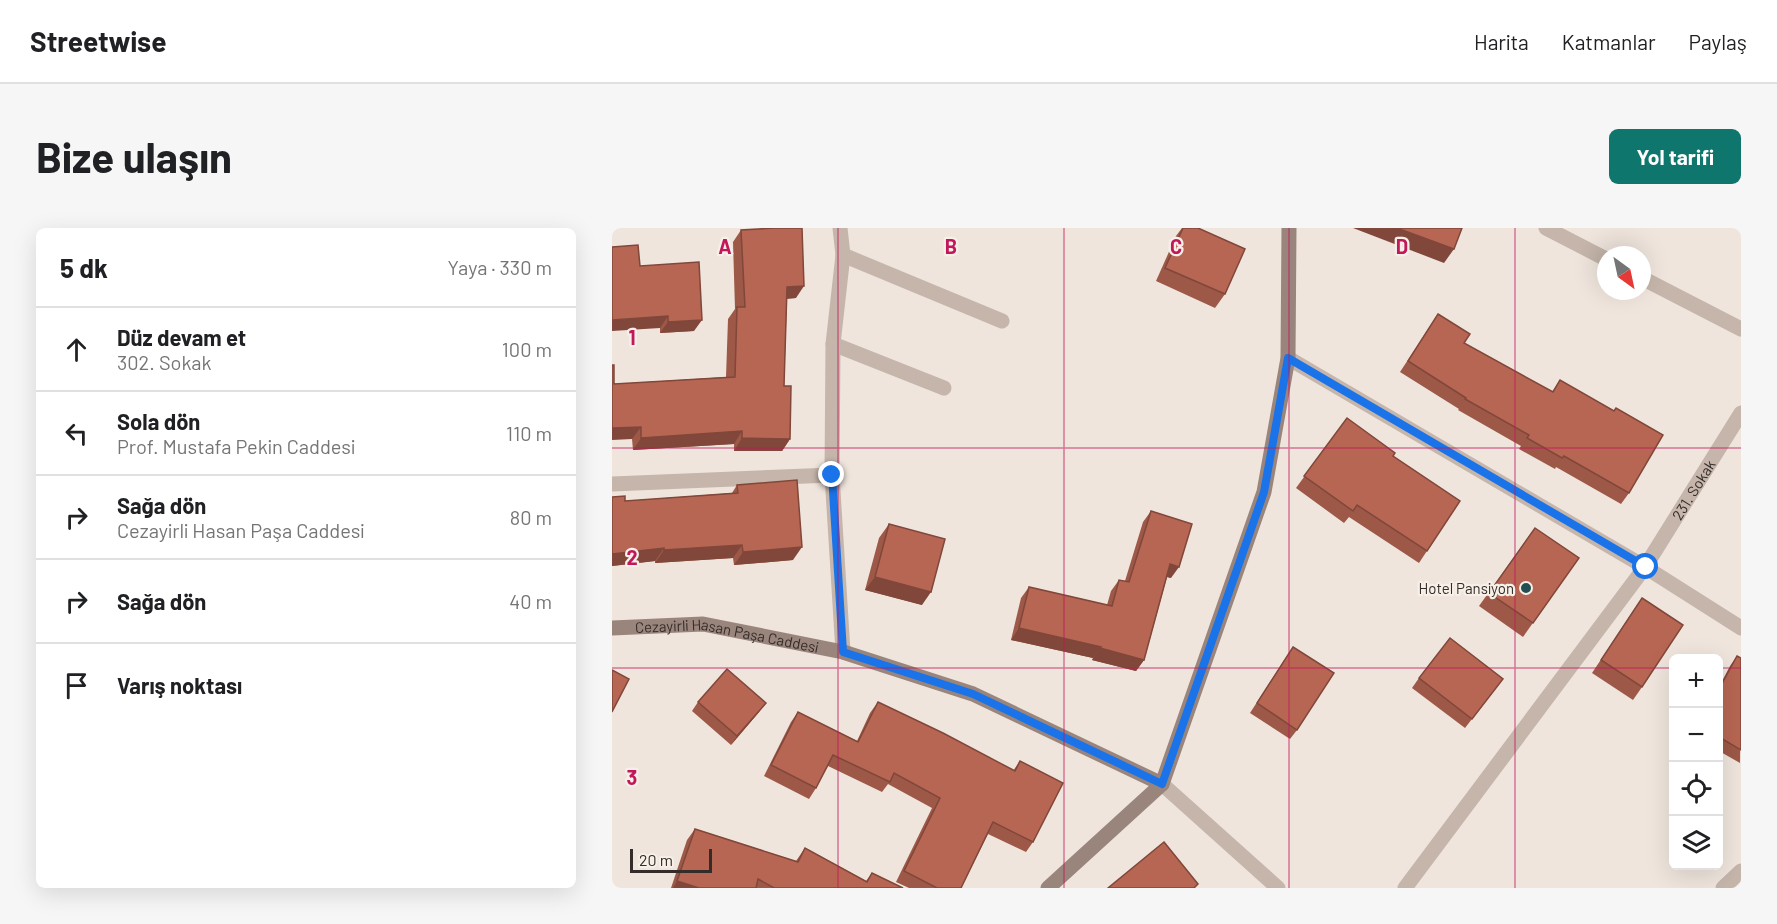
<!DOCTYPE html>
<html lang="tr">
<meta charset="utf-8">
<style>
:root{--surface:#fff;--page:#f6f6f6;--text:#202124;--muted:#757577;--line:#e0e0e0;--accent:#0f766e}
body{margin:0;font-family:Barlow,sans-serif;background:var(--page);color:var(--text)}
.controls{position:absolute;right:18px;bottom:18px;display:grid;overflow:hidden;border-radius:9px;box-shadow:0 6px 24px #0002}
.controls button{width:54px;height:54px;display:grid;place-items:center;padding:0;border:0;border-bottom:2px solid var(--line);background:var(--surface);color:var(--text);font:30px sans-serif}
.compass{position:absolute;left:985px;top:18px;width:54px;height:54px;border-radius:50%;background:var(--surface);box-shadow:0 6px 24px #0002;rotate:147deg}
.scale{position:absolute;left:18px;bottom:15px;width:82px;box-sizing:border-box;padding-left:6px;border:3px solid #342c29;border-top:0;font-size:16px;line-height:21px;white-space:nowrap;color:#342c29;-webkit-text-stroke:4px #f7f0e8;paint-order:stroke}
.stop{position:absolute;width:18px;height:18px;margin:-14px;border:4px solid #1a73e8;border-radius:50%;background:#fff}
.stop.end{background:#1a73e8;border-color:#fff;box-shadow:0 2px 6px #0008}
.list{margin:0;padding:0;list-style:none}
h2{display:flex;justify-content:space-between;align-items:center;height:78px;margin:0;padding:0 24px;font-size:26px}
h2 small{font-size:20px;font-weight:400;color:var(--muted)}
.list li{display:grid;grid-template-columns:39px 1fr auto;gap:18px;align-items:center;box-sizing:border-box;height:84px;padding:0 24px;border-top:2px solid var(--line)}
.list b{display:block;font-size:22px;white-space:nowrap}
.list p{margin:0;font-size:20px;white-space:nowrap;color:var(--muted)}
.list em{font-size:20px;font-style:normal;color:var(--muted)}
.icon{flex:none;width:33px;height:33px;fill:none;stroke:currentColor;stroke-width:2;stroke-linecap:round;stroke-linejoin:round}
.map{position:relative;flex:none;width:1129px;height:660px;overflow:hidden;border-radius:9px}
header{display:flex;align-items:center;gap:36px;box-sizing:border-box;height:84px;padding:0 30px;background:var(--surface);border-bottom:2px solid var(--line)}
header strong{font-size:28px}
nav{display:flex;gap:33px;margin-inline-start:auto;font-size:21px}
.intro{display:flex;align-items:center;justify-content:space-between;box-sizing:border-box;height:144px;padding:0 36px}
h1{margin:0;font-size:42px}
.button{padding:15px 27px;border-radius:9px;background:var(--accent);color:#fff;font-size:21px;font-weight:700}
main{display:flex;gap:36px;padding:0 36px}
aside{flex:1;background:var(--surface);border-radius:9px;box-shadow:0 6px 24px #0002}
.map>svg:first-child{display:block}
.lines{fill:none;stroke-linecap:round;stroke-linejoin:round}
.street{stroke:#c5b5aa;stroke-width:15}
.secondary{stroke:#99857c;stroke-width:15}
.wall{fill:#9d5847}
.shaded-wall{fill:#80473a}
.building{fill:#b76653;stroke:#80473a;stroke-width:1.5}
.route{stroke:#1a73e8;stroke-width:8}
.grid{fill:none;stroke:#c2185b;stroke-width:1.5;stroke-opacity:0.55}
.poi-dot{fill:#234f50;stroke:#f7f0e8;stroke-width:2}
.labels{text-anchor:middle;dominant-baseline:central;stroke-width:4.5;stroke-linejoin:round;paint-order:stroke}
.street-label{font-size:15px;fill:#342c29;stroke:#f7f0e8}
.poi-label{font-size:15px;fill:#342c29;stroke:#f7f0e8;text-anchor:end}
.grid-label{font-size:20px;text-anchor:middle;font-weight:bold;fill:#c2185b;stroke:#f7f0e8;stroke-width:4.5;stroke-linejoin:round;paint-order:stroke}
</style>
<header>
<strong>Streetwise</strong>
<nav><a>Harita</a><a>Katmanlar</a><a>Paylaş</a></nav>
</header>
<div class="intro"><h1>Bize ulaşın</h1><a class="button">Yol tarifi</a></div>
<main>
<aside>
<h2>5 dk<small>Yaya · 330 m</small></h2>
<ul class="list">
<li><svg class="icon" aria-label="ahead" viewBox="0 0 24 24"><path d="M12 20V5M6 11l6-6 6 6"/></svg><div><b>Düz devam et</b><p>302. Sokak</p></div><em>100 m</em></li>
<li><svg class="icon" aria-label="left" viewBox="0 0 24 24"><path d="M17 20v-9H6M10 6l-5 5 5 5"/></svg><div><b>Sola dön</b><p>Prof. Mustafa Pekin Caddesi</p></div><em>110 m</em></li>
<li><svg class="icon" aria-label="right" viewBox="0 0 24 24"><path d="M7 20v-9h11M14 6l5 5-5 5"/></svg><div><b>Sağa dön</b><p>Cezayirli Hasan Paşa Caddesi</p></div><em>80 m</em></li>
<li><svg class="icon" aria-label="right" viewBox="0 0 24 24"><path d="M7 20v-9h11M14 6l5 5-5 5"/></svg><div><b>Sağa dön</b></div><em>40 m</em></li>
<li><svg class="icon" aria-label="arrive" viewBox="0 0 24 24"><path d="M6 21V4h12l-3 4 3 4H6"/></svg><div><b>Varış noktası</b></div></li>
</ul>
</aside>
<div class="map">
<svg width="1129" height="660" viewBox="0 0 1129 660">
<rect width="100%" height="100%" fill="#efe5dd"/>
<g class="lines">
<g class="street">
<path d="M228 0 231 27 221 116 220 247 231 424"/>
<path d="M934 0 994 31"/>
<path d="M231 27 390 93"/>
<path d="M1030 50 1129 101"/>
<path d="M221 116 332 160"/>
<path d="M676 130 1033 339 1129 400"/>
<path d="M0 256 220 247"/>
<path d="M550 556 666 660"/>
<path id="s1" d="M793 660 1033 339 1129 185"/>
<path d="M1111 660 1129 643"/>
</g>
<g class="secondary">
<path id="s2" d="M0 400 91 396 231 424 361 466 550 556"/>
<path d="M436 660 550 556 652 264 676 130 677 0"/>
</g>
</g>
<g class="wall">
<path d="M570 0H586L613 66 603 80 544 53 564 8Z"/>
<path d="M129 2 184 70 175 71 172 158 178 211 170 223H122V216L21 222 20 211 2 156 114 149 116 91 123 81 121 14Z"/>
<path d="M28 38 82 103 48 105V100Z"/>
<path d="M826 86 852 115 940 164 948 152 1017 265 1009 276 944 239 943 241 907 221 909 218 846 182 847 181 788 144Z"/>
<path d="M735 190 781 228 848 273 807 335 737 289 732 295 684 260Z"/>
<path d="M125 257 181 332 122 337 121 330 43 335V333L0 338V269L13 273 120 265Z"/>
<path d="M539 283 559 350 555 349 532 432 524 443 480 432 481 430 399 412 409 370 417 359 495 377 499 363 507 352 513 353 531 294Z"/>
<path d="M277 296 310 377 253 362 267 310Z"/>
<path d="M923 300 967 330 911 409 867 378Z"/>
<path d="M1030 370V459L1021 472 980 445Z"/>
<path d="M675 428 685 502 678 511 638 485Z"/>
<path d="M1125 428 1129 430 1128 535 1107 523V459L1118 438Z"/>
<path d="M807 450 891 451 853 500 800 460Z"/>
<path d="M86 474 147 484 119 517 80 483Z"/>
<path d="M266 474 401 543 408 533 421 614 414 624 376 606 349 660H297L284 654 320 580 276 556 270 564 216 538 204 560 197 571 152 548 179 494 186 484 245 513 258 485Z"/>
<path d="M83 601 184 633 193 620 254 653 260 645 291 660H59L75 612Z"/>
</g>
<g class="shaded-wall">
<path d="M741 0H785L842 21 832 35Z"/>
<path d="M192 58 184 70 166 71 175 59Z"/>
<path d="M56 88 48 100 0 103V92Z"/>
<path d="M90 92 82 103 48 105 56 94Z"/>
<path d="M29 199 20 211 0 212V200Z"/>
<path d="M130 203 122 216 21 222 29 210Z"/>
<path d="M130 210 178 211 170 223H122Z"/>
<path d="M130 317 121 330 43 335 52 322Z"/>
<path d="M190 319 181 332 122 337 131 324Z"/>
<path d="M52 320 43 333 0 338V326Z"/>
<path d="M558 336 567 339 559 350 551 348Z"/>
<path d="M263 349 319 364 310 377 253 362Z"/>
<path d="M407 400 489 419 481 430 399 412Z"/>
<path d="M488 420 532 432 524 443 480 432Z"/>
<path d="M154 475 147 484 119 517 125 508Z"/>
<path d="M65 653 87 660H61Z"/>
</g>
<g class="building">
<path d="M163 0H190L192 58 175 59 172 158H179L178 211 130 210V203L29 210V199L0 200V137H2V156L123 149 125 79H133L129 2Z"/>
<path d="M571 0H586L633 21 613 66 553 40Z"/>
<path d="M785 0H850L842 21Z"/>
<path d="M26 17 28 38 87 34 90 92 56 94V88L0 92V19Z"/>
<path d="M826 86 858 106 852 115 941 164 948 152 1002 183 1004 180 1051 207 1017 265 952 228 950 230 915 210 917 207 853 171 854 170 796 133Z"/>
<path d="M735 190 783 225 781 228 848 273 815 323 745 277 741 283 692 248Z"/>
<path d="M185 252 190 319 131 324 130 317 52 322V320L0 326V269L13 268V273L126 265 125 257Z"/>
<path d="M539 283 580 296 567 339 558 336 532 432 488 420 489 419 407 400 417 359 500 378 507 352 517 354Z"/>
<path d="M277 296 333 311 319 364 263 349Z"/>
<path d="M923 300 967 330 921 395 877 365Z"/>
<path d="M1030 370 1071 397 1030 459 989 432Z"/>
<path d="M838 410 891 451 860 491 807 450Z"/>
<path d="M681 419 722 445 685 502 645 475Z"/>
<path d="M1125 428 1129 430V522L1107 509V461Z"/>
<path d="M115 441 154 475 125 508 86 474Z"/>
<path d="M0 442 17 451 0 484Z"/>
<path d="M266 474 331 505 403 543 408 533 451 555 421 614 381 594 349 660H325L292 643 328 570 282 545 278 554 221 527 204 560 159 537 186 484 246 514Z"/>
<path d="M83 601 186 634 193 620 255 654 260 645 291 660H162L146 651 144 660H87L65 653Z"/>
<path d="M552 614 586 656 582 660H496Z"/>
</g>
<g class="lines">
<path class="route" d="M220 247 231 424 361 466 550 556 652 264 676 130 1034 339"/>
</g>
<path class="grid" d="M226 0V660M452 0V660M677 0V660M903 0V660M0 220H1129M0 440H1062M1106 440H1129"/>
<circle class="poi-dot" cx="914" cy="360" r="6"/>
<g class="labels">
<g class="street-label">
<text stroke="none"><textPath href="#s1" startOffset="492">231. Sokak</textPath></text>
<text stroke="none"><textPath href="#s2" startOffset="116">Cezayirli Hasan Paşa Caddesi</textPath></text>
</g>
<g class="poi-label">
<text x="902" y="360">Hotel Pansiyon</text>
</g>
</g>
<g class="grid-label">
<text x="113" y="26">A</text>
<text x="339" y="26">B</text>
<text x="564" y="26">C</text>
<text x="790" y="26">D</text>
<text x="20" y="117">1</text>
<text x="20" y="337">2</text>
<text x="20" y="557">3</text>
</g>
</svg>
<div class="controls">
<button>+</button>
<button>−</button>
<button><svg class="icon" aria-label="locate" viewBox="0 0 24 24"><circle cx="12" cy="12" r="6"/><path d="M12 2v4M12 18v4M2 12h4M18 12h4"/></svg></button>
<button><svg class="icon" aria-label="layers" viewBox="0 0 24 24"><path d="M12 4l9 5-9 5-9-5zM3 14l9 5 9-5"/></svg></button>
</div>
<svg class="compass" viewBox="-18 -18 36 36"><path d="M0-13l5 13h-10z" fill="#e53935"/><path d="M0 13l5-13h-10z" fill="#757577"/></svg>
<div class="scale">20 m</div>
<div class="stop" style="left:1034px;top:339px"></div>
<div class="stop end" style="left:220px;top:247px"></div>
</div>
</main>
